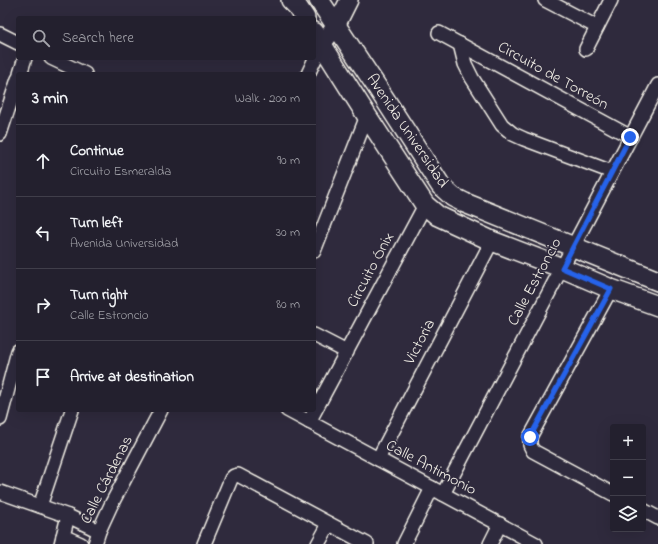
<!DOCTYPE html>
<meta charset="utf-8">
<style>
:root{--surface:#23202e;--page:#2f2d3a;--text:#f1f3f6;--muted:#a3a3aa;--line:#403e4a}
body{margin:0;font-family:"Indie Flower",sans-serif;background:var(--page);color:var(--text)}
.controls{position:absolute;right:12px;bottom:12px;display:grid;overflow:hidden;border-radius:4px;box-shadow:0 4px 16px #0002}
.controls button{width:36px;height:36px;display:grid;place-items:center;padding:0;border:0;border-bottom:1px solid var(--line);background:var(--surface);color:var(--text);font:20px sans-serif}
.stop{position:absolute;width:12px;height:12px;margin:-9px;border:3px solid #2563eb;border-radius:50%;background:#fff}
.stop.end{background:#2563eb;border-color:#fff;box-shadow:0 1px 4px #0008}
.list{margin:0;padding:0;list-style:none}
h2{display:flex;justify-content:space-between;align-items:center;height:52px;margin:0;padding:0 16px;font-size:17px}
h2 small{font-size:13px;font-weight:400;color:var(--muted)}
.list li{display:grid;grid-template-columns:26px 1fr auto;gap:12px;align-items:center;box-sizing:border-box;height:72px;padding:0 16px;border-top:1px solid var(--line)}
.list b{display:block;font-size:15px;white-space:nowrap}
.list p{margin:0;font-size:13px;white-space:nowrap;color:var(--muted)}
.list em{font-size:13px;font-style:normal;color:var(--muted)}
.icon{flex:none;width:22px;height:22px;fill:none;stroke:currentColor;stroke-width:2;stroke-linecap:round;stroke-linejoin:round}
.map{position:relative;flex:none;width:658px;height:544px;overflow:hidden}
.search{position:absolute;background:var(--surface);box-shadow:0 4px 16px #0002;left:16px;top:16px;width:300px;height:44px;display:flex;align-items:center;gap:10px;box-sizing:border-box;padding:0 14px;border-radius:4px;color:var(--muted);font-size:15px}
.panel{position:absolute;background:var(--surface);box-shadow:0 4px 16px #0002;left:16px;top:72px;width:300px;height:340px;border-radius:4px}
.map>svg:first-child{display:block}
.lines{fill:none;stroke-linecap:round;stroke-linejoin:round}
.minor-casing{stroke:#f4f1e8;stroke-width:16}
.tertiary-casing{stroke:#f4f1e8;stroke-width:20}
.secondary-casing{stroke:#f4f1e8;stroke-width:22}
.minor{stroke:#2f2a3d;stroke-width:13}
.tertiary{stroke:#2f2a3d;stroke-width:17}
.secondary{stroke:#2f2a3d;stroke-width:19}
.route{stroke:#2563eb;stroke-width:5}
.labels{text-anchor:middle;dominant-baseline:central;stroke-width:3.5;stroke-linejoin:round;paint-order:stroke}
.street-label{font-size:16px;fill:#f4f1e8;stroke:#2f2a3d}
</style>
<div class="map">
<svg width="658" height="544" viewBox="0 0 658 544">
<rect width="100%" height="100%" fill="#2f2a3d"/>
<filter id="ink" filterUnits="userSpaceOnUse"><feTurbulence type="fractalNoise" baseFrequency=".025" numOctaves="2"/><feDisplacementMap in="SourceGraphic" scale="8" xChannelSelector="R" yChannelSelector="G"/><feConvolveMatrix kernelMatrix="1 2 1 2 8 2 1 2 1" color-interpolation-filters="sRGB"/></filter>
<g filter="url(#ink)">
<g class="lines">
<defs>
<g id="minor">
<path d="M545 0 597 27"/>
<path d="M439 33 631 137"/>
<path d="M0 34 18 43"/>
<path d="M460 44 465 64 472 78 502 125 513 134 524 139 612 172"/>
<path d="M586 49 611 0"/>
<path d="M51 58 85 74"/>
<path d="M20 74 25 58"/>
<path d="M308 74 322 44"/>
<path d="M0 134 18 79"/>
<path d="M314 251 367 116"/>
<path d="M611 289 530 437V445L533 451 613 494"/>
<path d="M314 335 347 352"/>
<path d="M287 410 536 544"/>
<path d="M0 419 18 351"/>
<path d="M309 422 425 205"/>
<path d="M378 459 492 241"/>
<path d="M0 492 68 516 99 531"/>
<path d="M443 494 658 85"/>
<path d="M40 506 72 410"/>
<path d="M643 510 658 518"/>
<path d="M63 536 81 544"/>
<path d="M61 544 68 516"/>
<path d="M95 544 99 531 111 505 161 410"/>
<path d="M204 544 231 479 234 476 238 475 367 544"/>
<path d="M318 544 329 524"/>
<path d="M404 544 432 488"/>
<path d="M490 544 500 524"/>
</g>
<path id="tertiary" d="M322 44 336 26 349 0"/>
<g id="secondary">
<path d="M291 0 297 6 305 18"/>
<path d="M319 0 377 87 441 186 453 197 465 203 658 281"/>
<path d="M314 32 367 116 425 205 438 216 492 241 562 268 611 289 658 306"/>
</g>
</defs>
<use href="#minor" class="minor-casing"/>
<use href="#tertiary" class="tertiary-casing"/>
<use href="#secondary" class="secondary-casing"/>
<use href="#minor" class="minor"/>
<use href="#tertiary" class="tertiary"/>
<use href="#secondary" class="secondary"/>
</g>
</g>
<g class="lines" filter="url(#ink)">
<path class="route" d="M530 437 611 289 562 268 630 137"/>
</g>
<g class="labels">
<g class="street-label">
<text transform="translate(553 76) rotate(29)">Circuito de Torreón</text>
<text transform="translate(407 131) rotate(56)">Avenida Universidad</text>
<text transform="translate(371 270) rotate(-62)">Circuito Ónix</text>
<text transform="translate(535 282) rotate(-62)">Calle Estroncio</text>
<text transform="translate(420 342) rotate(-62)">Victoria</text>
<text transform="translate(431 468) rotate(28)">Calle Antimonio</text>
<text transform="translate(107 480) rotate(-63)">Calle Cárdenas</text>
</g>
</g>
</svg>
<div class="controls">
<button>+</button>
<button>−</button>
<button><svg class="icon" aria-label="layers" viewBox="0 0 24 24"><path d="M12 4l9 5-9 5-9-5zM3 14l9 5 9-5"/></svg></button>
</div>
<div class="stop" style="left:530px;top:437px"></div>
<div class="stop end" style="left:630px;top:137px"></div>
<div class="search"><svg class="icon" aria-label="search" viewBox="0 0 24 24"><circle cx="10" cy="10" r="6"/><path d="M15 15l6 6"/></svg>Search here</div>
<section class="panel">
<h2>3 min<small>Walk · 200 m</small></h2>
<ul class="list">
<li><svg class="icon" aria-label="ahead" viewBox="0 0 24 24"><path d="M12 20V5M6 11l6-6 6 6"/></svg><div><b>Continue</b><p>Circuito Esmeralda</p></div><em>90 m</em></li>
<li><svg class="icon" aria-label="left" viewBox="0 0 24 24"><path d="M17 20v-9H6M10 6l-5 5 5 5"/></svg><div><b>Turn left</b><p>Avenida Universidad</p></div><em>30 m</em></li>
<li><svg class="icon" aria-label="right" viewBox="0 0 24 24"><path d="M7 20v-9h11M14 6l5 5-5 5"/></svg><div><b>Turn right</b><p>Calle Estroncio</p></div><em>80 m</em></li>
<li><svg class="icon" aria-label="arrive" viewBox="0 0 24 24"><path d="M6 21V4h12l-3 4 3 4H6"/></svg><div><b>Arrive at destination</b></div></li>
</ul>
</section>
</div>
